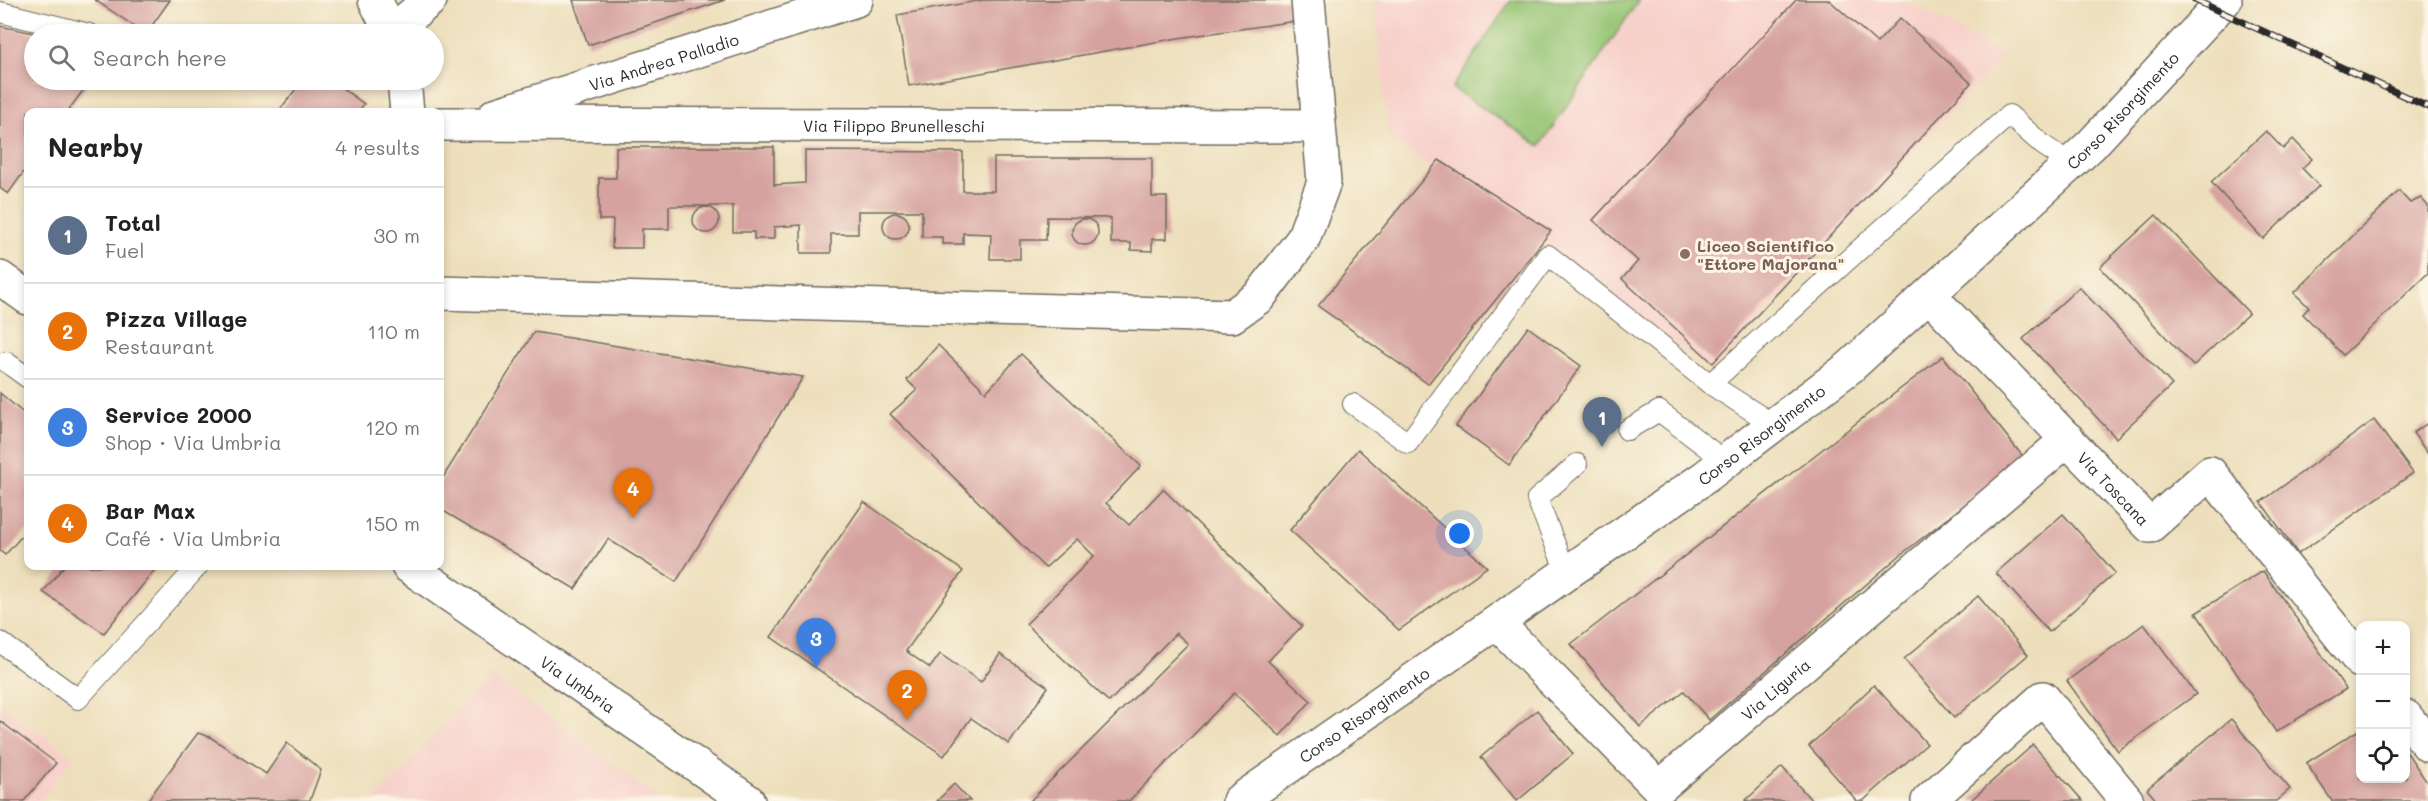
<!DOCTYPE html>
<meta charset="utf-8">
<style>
:root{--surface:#fff;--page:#f6f6f6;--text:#222;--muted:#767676;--line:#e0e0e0;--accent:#db2777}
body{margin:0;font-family:Mali,sans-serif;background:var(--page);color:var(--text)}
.controls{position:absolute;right:18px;bottom:18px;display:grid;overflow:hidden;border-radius:12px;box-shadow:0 3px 9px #0003}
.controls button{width:54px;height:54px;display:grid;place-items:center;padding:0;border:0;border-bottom:2px solid var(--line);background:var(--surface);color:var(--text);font:30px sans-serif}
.you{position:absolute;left:1460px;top:534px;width:21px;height:21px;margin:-15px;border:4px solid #fff;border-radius:50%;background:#1a73e8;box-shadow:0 0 0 9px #1a73e833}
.badge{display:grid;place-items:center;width:39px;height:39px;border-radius:50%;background:var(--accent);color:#fff;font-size:20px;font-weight:700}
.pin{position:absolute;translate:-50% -50px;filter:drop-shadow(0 2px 3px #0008)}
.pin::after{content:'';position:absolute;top:32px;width:21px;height:18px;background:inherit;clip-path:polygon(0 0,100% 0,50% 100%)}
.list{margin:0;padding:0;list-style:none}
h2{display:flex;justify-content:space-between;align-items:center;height:78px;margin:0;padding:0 24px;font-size:26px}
h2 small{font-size:20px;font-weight:400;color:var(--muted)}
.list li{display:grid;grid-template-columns:39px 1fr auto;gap:18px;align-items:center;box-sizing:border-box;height:96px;padding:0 24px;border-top:2px solid var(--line)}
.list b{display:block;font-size:22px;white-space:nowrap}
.list p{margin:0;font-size:20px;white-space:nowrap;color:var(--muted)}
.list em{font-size:20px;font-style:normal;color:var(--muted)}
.icon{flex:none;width:33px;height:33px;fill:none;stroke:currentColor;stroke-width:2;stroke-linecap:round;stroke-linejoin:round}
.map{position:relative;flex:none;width:2428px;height:801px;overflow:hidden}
.search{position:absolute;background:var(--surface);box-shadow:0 3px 9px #0003;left:24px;top:24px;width:420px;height:66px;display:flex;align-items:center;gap:15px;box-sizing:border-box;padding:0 21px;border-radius:33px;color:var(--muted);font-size:22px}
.panel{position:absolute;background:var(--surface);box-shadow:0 3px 9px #0003;left:24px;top:108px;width:420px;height:462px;border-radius:12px}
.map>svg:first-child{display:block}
.built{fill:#f7d0ca}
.green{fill:#94c473;stroke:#60784f;stroke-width:1.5}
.building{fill:#d6a29f}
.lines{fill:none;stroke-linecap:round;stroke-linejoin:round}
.service-casing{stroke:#6f6a5e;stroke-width:22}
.minor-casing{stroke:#6f6a5e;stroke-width:36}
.tertiary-casing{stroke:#6f6a5e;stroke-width:36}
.service{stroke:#fff;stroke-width:20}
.minor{stroke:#fff;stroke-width:33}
.tertiary{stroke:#fff;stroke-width:33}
.rail-casing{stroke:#2b2b2b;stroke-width:7}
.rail{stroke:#fcf5e5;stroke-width:4.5;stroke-dasharray:14;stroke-linecap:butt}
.education-dot{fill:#8d6e63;stroke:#fcf5e5;stroke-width:2}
.labels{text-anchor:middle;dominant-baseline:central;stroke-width:6;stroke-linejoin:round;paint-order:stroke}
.street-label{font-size:16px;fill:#2b2b2b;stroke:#fcf5e5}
.education-label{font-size:16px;font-weight:bold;fill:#785e54;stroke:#fcf5e5;text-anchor:start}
</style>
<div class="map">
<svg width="2428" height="801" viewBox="0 0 2428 801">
<rect width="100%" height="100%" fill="#fcf5e5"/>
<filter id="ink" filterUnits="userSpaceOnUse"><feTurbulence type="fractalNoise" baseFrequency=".0167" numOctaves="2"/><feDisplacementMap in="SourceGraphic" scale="12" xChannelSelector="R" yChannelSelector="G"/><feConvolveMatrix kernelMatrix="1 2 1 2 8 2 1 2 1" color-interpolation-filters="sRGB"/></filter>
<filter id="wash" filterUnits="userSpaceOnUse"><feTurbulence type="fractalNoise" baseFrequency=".008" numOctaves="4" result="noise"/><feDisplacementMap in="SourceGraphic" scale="24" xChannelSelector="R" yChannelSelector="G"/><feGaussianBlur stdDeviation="1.35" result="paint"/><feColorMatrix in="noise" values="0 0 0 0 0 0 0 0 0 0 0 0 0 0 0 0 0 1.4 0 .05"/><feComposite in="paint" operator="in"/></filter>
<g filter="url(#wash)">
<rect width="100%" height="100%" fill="#eddfbc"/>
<g class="built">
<path d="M1374 0H1903L2005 54 1712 370 1388 137Z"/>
<path d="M491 675 663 801H374Z"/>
<path d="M0 705 74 757 39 801H0Z"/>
</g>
<path class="green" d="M1511 0H1639L1540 146 1452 88Z"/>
<g id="blocks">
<g class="building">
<path d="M95 0H170L146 34Z"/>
<path d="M573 0H725L588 45Z"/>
<path d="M983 0H1301L1303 20 1178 38 909 86 897 15Z"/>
<path d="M1796 0H1829L1877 43 1900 18 1971 83 1713 363 1622 279 1638 261 1593 220Z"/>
<path d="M0 26 34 33V80H91L67 112H28V166L8 194 0 188Z"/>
<path d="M303 80H331L364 104 358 112H278Z"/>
<path d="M2266 131 2283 149 2293 139 2312 159 2302 168 2319 186 2263 239 2211 182Z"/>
<path d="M616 147H774V185L805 183V151L963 152V191H994V158H1152V197H1167V239H1152V251L1131 250V243H1111V218L1047 217 1046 240H1020V259H990L991 234 963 233V244H942V237H922V211H858V234H831V253H801V225L774 227V239H754V232H733V206H669V229H642V248H612L613 220H599V178H616Z"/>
<path d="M1439 160 1551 231 1428 384 1318 306Z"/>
<path d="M2399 191 2410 203 2421 198 2428 206V273L2343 355 2303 314 2309 307 2294 293Z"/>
<circle cx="706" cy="220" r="13"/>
<circle cx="896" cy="226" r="13"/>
<path d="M2156 215 2249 313 2193 366 2100 267Z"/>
<circle cx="1085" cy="232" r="13"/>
<path d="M2079 287 2172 385 2116 438 2023 339Z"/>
<path d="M1528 327 1581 366 1509 465 1456 426Z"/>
<path d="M534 332 803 377 676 582 608 539 575 589 440 509V482Z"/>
<path d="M938 345 986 392 1021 354 1141 466 1106 503 1129 525 1163 489 1302 626 1268 661 1311 701 1280 736 1234 693 1129 801H1030L1188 644 1176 633 1109 702 1026 624 1094 556 1077 539 1045 568 890 414 917 390 907 380Z"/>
<path d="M1943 356 2024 458 1898 557 1709 720 1684 691 1640 727 1571 644Z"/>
<path d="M0 393 28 417V529L5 555 0 551Z"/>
<path d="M2374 420 2413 473 2298 554 2261 502Z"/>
<path d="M2428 423V454L2413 433Z"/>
<path d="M1358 449 1487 567 1399 630 1290 530Z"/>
<path d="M864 502 963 571 906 651 930 668 940 654 981 682 1000 654 1048 687 1009 744 971 718 944 756 771 637Z"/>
<path d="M2063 514 2115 573 2049 632 1996 573Z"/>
<path d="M64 566H158L104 633 43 592Z"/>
<path d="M2263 571 2346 689 2276 732 2196 613Z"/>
<path d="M1978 596 2028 655 1954 718 1904 659Z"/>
<path d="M2144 624 2196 694 2118 751 2067 681Z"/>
<path d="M1874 685 1927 744 1863 801H1857L1809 746Z"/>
<path d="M1537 710 1573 754 1517 801 1481 757Z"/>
<path d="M2231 719 2290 789 2276 801H2157L2147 789Z"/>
<path d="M0 721 56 763 24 801H0Z"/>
<path d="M2360 729V778H2406V751L2428 784V801H2332L2306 763Z"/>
<path d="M198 733 210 737 266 774 287 743 321 770 310 800 147 801Z"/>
<path d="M2033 745 2083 801H1970Z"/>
<path d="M1782 767 1812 801H1745L1748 798Z"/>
<path d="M954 784 970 801H937Z"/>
</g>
</g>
</g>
<g filter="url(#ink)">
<use href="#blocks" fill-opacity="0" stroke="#6f6a5e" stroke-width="1.5"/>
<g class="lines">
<defs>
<g id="service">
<path d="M0 12 89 34"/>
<path d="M6 362 28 378"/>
<path d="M1353 404 1408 443 1548 255 1710 384"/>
<path d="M1776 426 1710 384 2009 115 2043 145 2071 164"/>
<path d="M1627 430 1659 411 1726 462"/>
<path d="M1567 574 1537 499 1577 464"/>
<path d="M0 642 78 699 198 566"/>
</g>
<g id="minor">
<path d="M375 0 392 34"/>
<path d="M391 32 430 0"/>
<path d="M404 80 407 112"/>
<path id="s1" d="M495 115 856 0"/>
<path id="s2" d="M440 124 1319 126"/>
<path d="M0 278 28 298"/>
<path d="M440 293 1232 316 1259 297 1303 239 1324 182 1308 0"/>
<path id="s3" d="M1930 296 2150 526 2210 473 2360 661"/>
<path id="s4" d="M408 566 748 801"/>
<path id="s5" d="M1497 623 1659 788 2068 439"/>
<path d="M2406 717 2428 745"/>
<path d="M1928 801 2043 698 2127 801"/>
</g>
<g id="tertiary">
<path id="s6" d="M1239 801 1705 477 1850 367 2091 145 2225 0"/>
</g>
</defs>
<use href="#service" class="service-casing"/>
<use href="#minor" class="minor-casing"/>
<use href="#tertiary" class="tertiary-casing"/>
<use href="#service" class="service"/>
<use href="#minor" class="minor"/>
<use href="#tertiary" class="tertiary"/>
<defs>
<path id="rail" d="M2195 0 2428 107"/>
</defs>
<use href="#rail" class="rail-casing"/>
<use href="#rail" class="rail"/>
</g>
</g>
<circle class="education-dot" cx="1685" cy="254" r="6"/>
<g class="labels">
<g class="street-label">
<text stroke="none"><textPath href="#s1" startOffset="177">Via Andrea Palladio</textPath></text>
<text stroke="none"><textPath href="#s6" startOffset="1124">Corso Risorgimento</textPath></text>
<text stroke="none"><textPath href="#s2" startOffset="454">Via Filippo Brunelleschi</textPath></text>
<text stroke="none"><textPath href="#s6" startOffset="638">Corso Risorgimento</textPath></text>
<text stroke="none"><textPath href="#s3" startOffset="266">Via Toscana</textPath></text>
<text stroke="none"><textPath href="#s4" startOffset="207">Via Umbria</textPath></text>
<text stroke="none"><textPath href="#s5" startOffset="384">Via Liguria</textPath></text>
<text stroke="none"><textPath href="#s6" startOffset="152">Corso Risorgimento</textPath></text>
</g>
<g class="education-label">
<text x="1697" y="245">Liceo Scientifico<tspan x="1697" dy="18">"Ettore Majorana"</tspan></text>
</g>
</g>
</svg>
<div class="controls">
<button>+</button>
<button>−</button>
<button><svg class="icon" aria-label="locate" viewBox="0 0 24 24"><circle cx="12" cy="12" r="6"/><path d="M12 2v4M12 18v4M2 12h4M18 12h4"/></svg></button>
</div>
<div class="you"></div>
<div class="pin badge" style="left:1602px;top:447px;background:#5c6f8a">1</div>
<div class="pin badge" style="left:907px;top:720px;background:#e8710a">2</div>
<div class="pin badge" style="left:816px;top:668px;background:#3f7fe0">3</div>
<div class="pin badge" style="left:633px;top:518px;background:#e8710a">4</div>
<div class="search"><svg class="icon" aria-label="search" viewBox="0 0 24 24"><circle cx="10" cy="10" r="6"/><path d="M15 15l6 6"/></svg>Search here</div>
<section class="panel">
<h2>Nearby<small>4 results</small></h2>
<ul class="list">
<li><span class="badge" style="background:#5c6f8a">1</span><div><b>Total</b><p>Fuel</p></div><em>30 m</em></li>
<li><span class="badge" style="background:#e8710a">2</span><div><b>Pizza Village</b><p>Restaurant</p></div><em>110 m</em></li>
<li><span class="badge" style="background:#3f7fe0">3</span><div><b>Service 2000</b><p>Shop · Via Umbria</p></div><em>120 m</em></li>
<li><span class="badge" style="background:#e8710a">4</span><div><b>Bar Max</b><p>Café · Via Umbria</p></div><em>150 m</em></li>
</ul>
</section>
</div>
